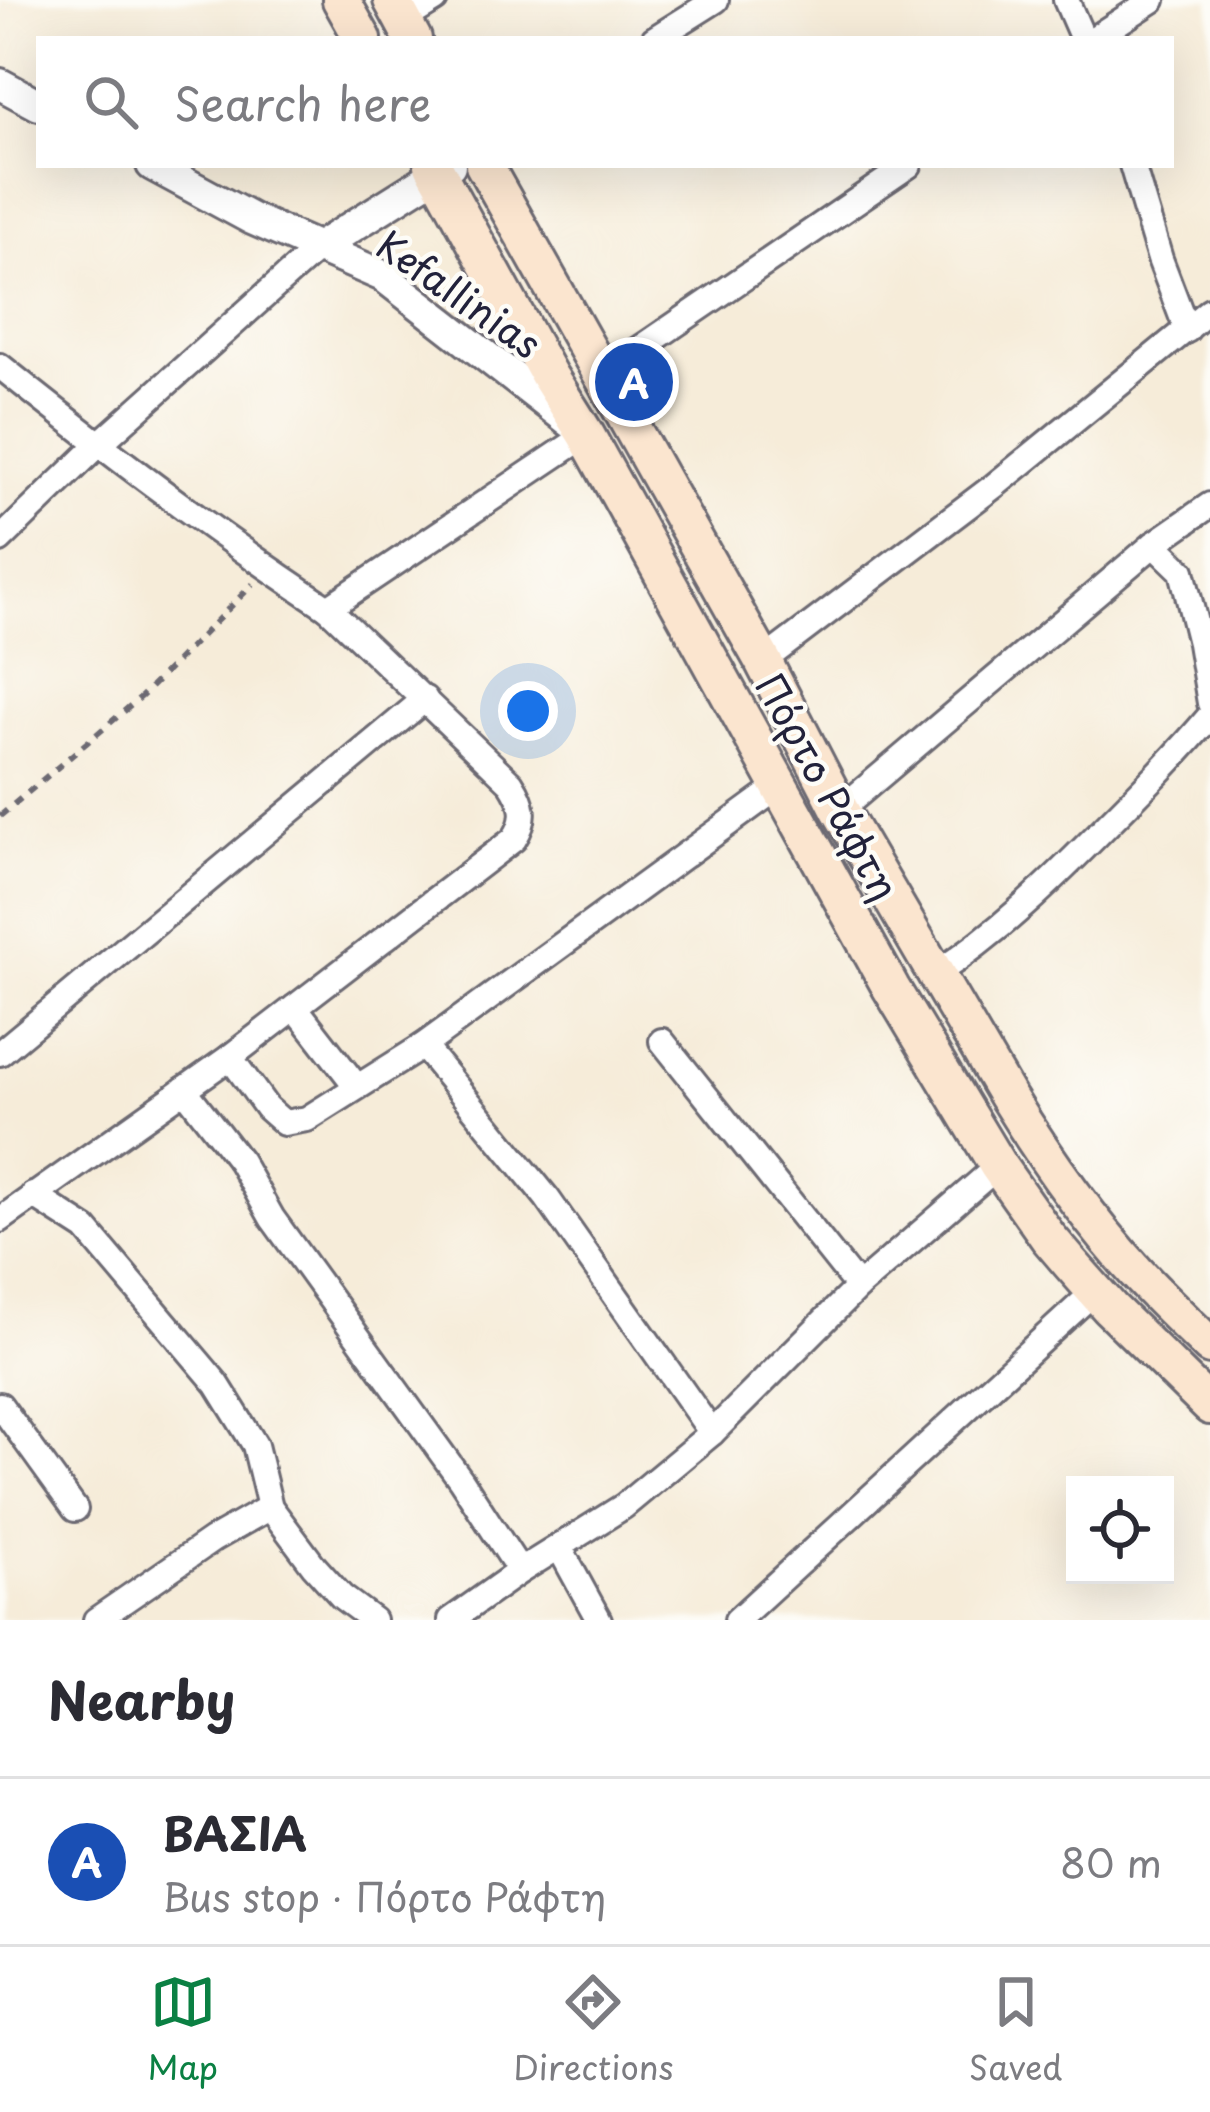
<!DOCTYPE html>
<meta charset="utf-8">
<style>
:root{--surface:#fff;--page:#f7f7f7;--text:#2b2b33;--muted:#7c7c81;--line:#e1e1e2;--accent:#0b8043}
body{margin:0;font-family:"Playpen Sans",sans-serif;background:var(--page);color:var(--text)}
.controls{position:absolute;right:36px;bottom:36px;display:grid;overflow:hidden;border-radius:0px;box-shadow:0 12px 48px #0002}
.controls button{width:108px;height:108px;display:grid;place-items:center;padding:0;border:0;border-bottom:3px solid var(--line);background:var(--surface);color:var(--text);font:60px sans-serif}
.you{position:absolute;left:528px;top:711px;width:42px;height:42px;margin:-30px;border:9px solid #fff;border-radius:50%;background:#1a73e8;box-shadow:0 0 0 18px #1a73e833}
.badge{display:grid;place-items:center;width:78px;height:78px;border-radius:50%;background:var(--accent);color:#fff;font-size:39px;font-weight:700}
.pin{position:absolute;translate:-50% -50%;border:6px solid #fff;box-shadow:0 3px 12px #0006}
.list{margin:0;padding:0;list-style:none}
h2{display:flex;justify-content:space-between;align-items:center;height:156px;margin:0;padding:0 48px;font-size:51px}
h2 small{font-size:39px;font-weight:400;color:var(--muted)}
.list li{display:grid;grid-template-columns:78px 1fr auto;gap:36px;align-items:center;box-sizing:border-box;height:168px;padding:0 48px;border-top:3px solid var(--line)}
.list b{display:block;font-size:45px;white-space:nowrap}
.list p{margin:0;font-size:39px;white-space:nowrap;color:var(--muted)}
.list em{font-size:39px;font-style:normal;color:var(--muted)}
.icon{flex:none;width:66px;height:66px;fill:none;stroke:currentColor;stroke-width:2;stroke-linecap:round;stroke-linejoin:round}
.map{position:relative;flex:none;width:1210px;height:1620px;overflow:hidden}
.search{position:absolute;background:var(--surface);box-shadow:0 12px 48px #0002;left:36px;right:36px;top:36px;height:132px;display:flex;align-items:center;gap:30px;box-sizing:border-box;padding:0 42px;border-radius:0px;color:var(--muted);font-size:45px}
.sheet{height:324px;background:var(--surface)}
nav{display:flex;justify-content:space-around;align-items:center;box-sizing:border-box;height:168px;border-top:3px solid var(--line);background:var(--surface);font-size:33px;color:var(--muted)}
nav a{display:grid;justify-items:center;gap:6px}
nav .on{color:var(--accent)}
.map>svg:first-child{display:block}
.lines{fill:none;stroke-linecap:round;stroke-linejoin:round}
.minor-casing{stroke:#6c6972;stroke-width:30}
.tertiary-casing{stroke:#6c6972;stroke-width:36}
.secondary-casing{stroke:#6c6972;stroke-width:42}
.path{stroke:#6c6972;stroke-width:6;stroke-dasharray:9 9;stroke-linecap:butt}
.minor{stroke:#fff;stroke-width:24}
.tertiary{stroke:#fff;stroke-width:30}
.secondary{stroke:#fbe5cf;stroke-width:36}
.labels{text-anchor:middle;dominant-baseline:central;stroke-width:9;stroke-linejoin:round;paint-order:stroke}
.street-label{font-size:39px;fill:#22223b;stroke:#fdfcf7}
</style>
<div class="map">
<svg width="1210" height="1620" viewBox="0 0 1210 1620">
<rect width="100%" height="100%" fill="#fdfcf7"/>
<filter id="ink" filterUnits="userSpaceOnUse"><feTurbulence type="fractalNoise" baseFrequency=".00833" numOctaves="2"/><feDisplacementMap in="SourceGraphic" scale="24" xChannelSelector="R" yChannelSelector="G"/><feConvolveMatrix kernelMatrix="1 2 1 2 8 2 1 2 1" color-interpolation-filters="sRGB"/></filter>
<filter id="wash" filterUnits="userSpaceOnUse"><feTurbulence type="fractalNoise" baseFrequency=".004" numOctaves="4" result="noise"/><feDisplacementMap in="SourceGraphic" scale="48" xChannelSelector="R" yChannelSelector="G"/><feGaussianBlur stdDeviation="2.7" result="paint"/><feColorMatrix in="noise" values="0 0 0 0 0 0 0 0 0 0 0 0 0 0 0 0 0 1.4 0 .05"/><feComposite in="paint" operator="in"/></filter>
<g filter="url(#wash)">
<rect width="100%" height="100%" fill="#f6ecd9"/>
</g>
<g filter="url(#ink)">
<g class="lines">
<defs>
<g id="minor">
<path d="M1066 0 1083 39"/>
<path d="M404 19 435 0"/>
<path d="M654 39 716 0"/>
<path d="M1093 39 1153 0"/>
<path d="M1132 165 1160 259 1187 330"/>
<path d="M0 366C106 451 214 533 328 608L586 435"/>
<path d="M603 374 909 165"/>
<path d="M0 540 98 445 318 248"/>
<path d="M1154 544 1182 571 1200 643 1210 703"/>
<path d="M763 661 994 486 1210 310"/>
<path d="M840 810 1154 544 1210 505"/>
<path d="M934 975C999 933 1054 879 1108 824 1143 789 1178 754 1210 716"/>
<path d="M295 1007 357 1087"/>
<path d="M662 1041 858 1287"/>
<path d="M423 1046 547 1198 712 1433"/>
<path d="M0 1053 425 699"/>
<path d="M230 1057 267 1108 284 1123 307 1119 423 1046 781 785"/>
<path d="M184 1089 240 1161 272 1218 461 1480 520 1571"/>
<path d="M33 1195 86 1229 217 1384 255 1445 270 1507 314 1566 342 1597 373 1620"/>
<path d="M0 1220 230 1057 514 839C528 818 524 803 511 783L328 608"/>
<path d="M0 1405 75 1509"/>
<path d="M559 1547 599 1620"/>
<path d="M96 1620 212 1540 270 1507"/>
<path d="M451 1620 520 1571 624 1506 712 1433 858 1287 998 1166"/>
<path d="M737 1620 1095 1291"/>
</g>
<g id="tertiary">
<path d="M0 84 39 105"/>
<path d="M152 165 252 219 383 276 572 423"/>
<path d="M318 248 450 165"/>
</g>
<g id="secondary">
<path d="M341 0 363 39"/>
<path d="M392 0 413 39"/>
<path d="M433 165 549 376 586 435 891 988 998 1166 1048 1237 1071 1264 1110 1308 1210 1406"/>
<path d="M484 165 763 661 840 810 1007 1096C1045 1158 1087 1218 1136 1272 1160 1298 1185 1322 1210 1346"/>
</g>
</defs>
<use href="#minor" class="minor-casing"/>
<use href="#tertiary" class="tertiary-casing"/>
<use href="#secondary" class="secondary-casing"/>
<path class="path" d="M0 816 142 696 253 584"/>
<use href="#minor" class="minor"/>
<use href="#tertiary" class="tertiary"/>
<use href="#secondary" class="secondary"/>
</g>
</g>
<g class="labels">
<g class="street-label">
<text transform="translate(460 293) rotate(35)">Kefallinias</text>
<text transform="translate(829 786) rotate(61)">Πόρτο Ράφτη</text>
</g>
</g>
</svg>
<div class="controls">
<button><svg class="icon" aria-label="locate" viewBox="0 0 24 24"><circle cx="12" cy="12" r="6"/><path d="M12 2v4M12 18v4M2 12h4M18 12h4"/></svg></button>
</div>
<div class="you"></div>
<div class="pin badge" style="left:634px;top:382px;background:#1a4fb4">A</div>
<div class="search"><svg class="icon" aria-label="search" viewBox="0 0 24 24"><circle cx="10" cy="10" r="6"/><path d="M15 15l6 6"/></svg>Search here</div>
</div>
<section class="sheet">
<h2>Nearby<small></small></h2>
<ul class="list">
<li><span class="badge" style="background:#1a4fb4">A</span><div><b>ΒΑΣΙΑ</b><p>Bus stop · Πόρτο Ράφτη</p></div><em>80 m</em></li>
</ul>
</section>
<nav>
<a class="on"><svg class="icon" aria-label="map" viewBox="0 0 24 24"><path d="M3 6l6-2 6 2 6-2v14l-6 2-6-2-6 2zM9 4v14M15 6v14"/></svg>Map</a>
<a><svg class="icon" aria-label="directions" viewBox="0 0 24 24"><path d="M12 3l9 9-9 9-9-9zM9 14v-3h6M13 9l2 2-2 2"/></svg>Directions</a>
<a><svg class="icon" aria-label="saved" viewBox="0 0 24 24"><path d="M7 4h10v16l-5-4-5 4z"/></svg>Saved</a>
</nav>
